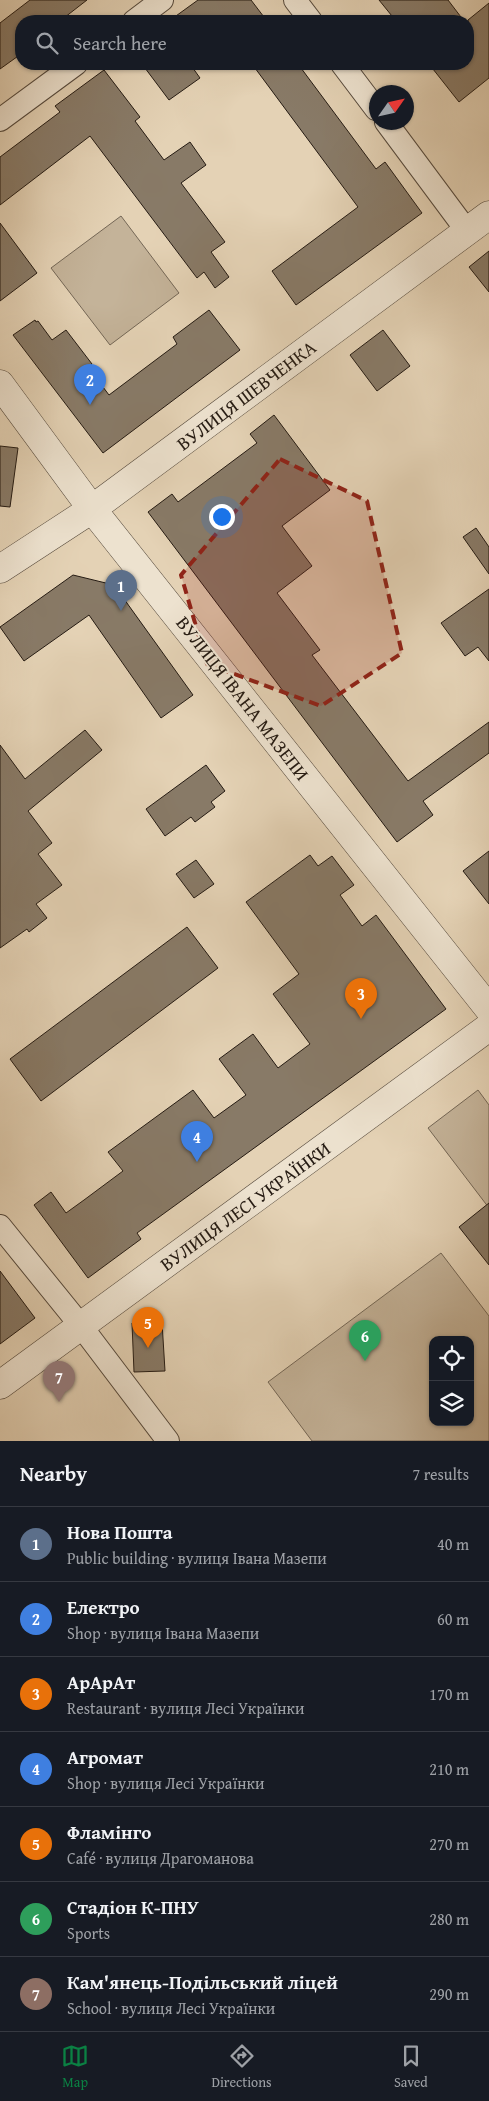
<!DOCTYPE html>
<meta charset="utf-8">
<style>
:root{--surface:#171b24;--page:#242831;--text:#f1f3f6;--muted:#9ea1a6;--line:#363941;--accent:#0b8043}
body{margin:0;font-family:"Gentium Book Plus",serif;background:var(--page);color:var(--text)}
.controls{position:absolute;right:15px;bottom:15px;display:grid;overflow:hidden;border-radius:10px;box-shadow:0 1px 4px #0004}
.controls button{width:45px;height:45px;display:grid;place-items:center;padding:0;border:0;border-bottom:1px solid var(--line);background:var(--surface);color:var(--text);font:25px sans-serif}
.compass{position:absolute;left:369px;top:85px;width:45px;height:45px;border-radius:50%;background:var(--surface);box-shadow:0 1px 4px #0004;rotate:56deg}
.you{position:absolute;left:221px;top:516px;width:18px;height:18px;margin:-12px;border:4px solid #fff;border-radius:50%;background:#1a73e8;box-shadow:0 0 0 8px #1a73e833}
.badge{display:grid;place-items:center;width:32px;height:32px;border-radius:50%;background:var(--accent);color:#fff;font-size:16px;font-weight:700}
.pin{position:absolute;translate:-50% -41px;filter:drop-shadow(0 1px 2px #0008)}
.pin::after{content:'';position:absolute;top:26px;width:18px;height:15px;background:inherit;clip-path:polygon(0 0,100% 0,50% 100%)}
.list{margin:0;padding:0;list-style:none}
h2{display:flex;justify-content:space-between;align-items:center;height:65px;margin:0;padding:0 20px;font-size:21px}
h2 small{font-size:16px;font-weight:400;color:var(--muted)}
.list li{display:grid;grid-template-columns:32px 1fr auto;gap:15px;align-items:center;box-sizing:border-box;height:75px;padding:0 20px;border-top:1px solid var(--line)}
.list b{display:block;font-size:19px;white-space:nowrap}
.list p{margin:0;font-size:16px;white-space:nowrap;color:var(--muted)}
.list em{font-size:16px;font-style:normal;color:var(--muted)}
.icon{flex:none;width:28px;height:28px;fill:none;stroke:currentColor;stroke-width:2;stroke-linecap:round;stroke-linejoin:round}
.map{position:relative;flex:none;width:489px;height:1441px;overflow:hidden}
.search{position:absolute;background:var(--surface);box-shadow:0 1px 4px #0004;left:15px;right:15px;top:15px;height:55px;display:flex;align-items:center;gap:12px;box-sizing:border-box;padding:0 18px;border-radius:20px;color:var(--muted);font-size:19px}
.sheet{height:590px;background:var(--surface)}
nav{display:flex;justify-content:space-around;align-items:center;box-sizing:border-box;height:70px;border-top:1px solid var(--line);background:var(--surface);font-size:14px;color:var(--muted)}
nav a{display:grid;justify-items:center;gap:2px}
nav .on{color:var(--accent)}
.map>svg:first-child{display:block}
.green{fill:#c4b399;stroke:#746756;fill-rule:evenodd}
.building{fill:#887a67;stroke:#251b13}
.lines{fill:none;stroke-linecap:round;stroke-linejoin:round}
.minor-casing{stroke:#55493c;stroke-width:24}
.tertiary-casing{stroke:#55493c;stroke-width:29}
.minor{stroke:#ede2cf;stroke-width:22}
.tertiary{stroke:#ede2cf;stroke-width:28}
.marked{fill:#8f2418;fill-opacity:0.2;stroke:#8f2418;stroke-width:4;stroke-dasharray:10 6;stroke-linejoin:round}
.labels{text-anchor:middle;dominant-baseline:central;stroke-width:4;stroke-linejoin:round;paint-order:stroke}
.street-label{font-size:19px;fill:#251b13;stroke:#ede2cf}
</style>
<div class="map">
<svg width="489" height="1441" viewBox="0 0 489 1441">
<rect width="100%" height="100%" fill="#e4d2b5"/>
<filter id="stains"><feTurbulence type="fractalNoise" baseFrequency=".004" numOctaves="4"/><feColorMatrix values="0 0 0 0 .2 0 0 0 0 .09 0 0 0 0 .02 0 0 0 .5 -.17"/></filter>
<radialGradient id="worn" r=".72"><stop offset=".6" stop-color="#630" stop-opacity="0"/><stop offset="1" stop-color="#630" stop-opacity=".3"/></radialGradient>
<g class="green">
<path d="M121 216 179 293 110 345 51 268Z"/>
<path d="M478 1090 489 1105V1208L428 1128Z"/>
<path d="M441 1253 489 1316V1441H312L268 1382ZM433 1340H470V1422H433Z"/>
</g>
<g class="building">
<path d="M30 0H87L60 21H21V54L0 69V23Z"/>
<path d="M198 0H251L267 21H169Z"/>
<path d="M379 0H448L464 21H396Z"/>
<path d="M489 3V78L459 102 429 64H468V20Z"/>
<path d="M142 64H190L200 78 169 100Z"/>
<path d="M252 64H298L376 169 385 162 422 213 296 305 272 271 358 207Z"/>
<path d="M104 70 140 117 135 121 164 160 190 142 206 165 181 183 225 242 211 252 229 277 215 288 204 272 197 278 90 136 0 205V157L60 112 55 106Z"/>
<path d="M0 223 37 273 0 301Z"/>
<path d="M489 251V292L469 267Z"/>
<path d="M209 310 240 350 103 453 13 335 35 320 36 322 38 321 52 340 66 330 92 364 88 367 109 395 177 344 173 337Z"/>
<path d="M383 330 410 366 377 391 350 355Z"/>
<path d="M274 415 330 490 282 526 312 566 277 593 320 650 312 655 408 781 489 722V753L423 801 433 815 397 842 148 512 172 494 178 502 257 443 250 434Z"/>
<path d="M0 446 18 448 10 507 0 506Z"/>
<path d="M476 528 489 547V574L463 537Z"/>
<path d="M73 575 114 585 193 695 161 718 89 615 24 661 0 627Z"/>
<path d="M489 589V661L478 647 465 656 441 623Z"/>
<path d="M85 730 102 750 28 811 52 843 38 854 62 885 36 904 47 918 29 932 27 929 0 948V745L25 779Z"/>
<path d="M206 765 225 791 211 802 215 807 195 822 191 817 165 836 146 809Z"/>
<path d="M489 851V904L463 871Z"/>
<path d="M310 855 318 866 332 856 354 885 340 895 362 926 376 915 446 1009 137 1233 141 1239 88 1278 34 1205 51 1192 66 1213 84 1200 123 1171 108 1152 193 1090 214 1118 246 1095 219 1059 253 1034 278 1068 310 1044 273 994 299 974 246 902Z"/>
<path d="M196 860 214 884 194 898 176 874Z"/>
<path d="M187 927 218 968 41 1101 10 1059Z"/>
<path d="M489 1203V1265L459 1227Z"/>
<path d="M0 1271 35 1318 0 1344Z"/>
<path d="M162 1322 165 1371 134 1372 132 1323Z"/>
</g>
<g class="lines">
<defs>
<g id="minor">
<path d="M295 0 311 21"/>
<path d="M134 21 162 0"/>
<path d="M342 64 376 109"/>
<path d="M0 120 76 64"/>
<path d="M386 122 467 231"/>
<path d="M0 1226 81 1326 168 1441"/>
</g>
<g id="tertiary">
<path d="M0 384 92 509 489 1009"/>
<path d="M0 569 92 509 489 215"/>
<path d="M0 1385 489 1027"/>
</g>
</defs>
<use href="#minor" class="minor-casing"/>
<use href="#tertiary" class="tertiary-casing"/>
<use href="#minor" class="minor"/>
<use href="#tertiary" class="tertiary"/>
</g>
<path class="marked" d="M280 459 367 501 402 653 321 706 207 664 181 575Z"/>
<g class="labels">
<g class="street-label">
<text transform="translate(246 395) rotate(-37)">ВУЛИЦЯ ШЕВЧЕНКА</text>
<text transform="translate(243 698) rotate(52)">ВУЛИЦЯ ІВАНА МАЗЕПИ</text>
<text transform="translate(245 1206) rotate(-36)">ВУЛИЦЯ ЛЕСІ УКРАЇНКИ</text>
</g>
</g>
<rect width="100%" height="100%" filter="url(#stains)"/>
<rect width="100%" height="100%" fill="url(#worn)"/>
</svg>
<div class="controls">
<button><svg class="icon" aria-label="locate" viewBox="0 0 24 24"><circle cx="12" cy="12" r="6"/><path d="M12 2v4M12 18v4M2 12h4M18 12h4"/></svg></button>
<button><svg class="icon" aria-label="layers" viewBox="0 0 24 24"><path d="M12 4l9 5-9 5-9-5zM3 14l9 5 9-5"/></svg></button>
</div>
<svg class="compass" viewBox="-18 -18 36 36"><path d="M0-13l5 13h-10z" fill="#e53935"/><path d="M0 13l5-13h-10z" fill="#9ea1a6"/></svg>
<div class="you"></div>
<div class="pin badge" style="left:121px;top:611px;background:#5c6f8a">1</div>
<div class="pin badge" style="left:90px;top:405px;background:#3f7fe0">2</div>
<div class="pin badge" style="left:361px;top:1019px;background:#e8710a">3</div>
<div class="pin badge" style="left:197px;top:1162px;background:#3f7fe0">4</div>
<div class="pin badge" style="left:148px;top:1348px;background:#e8710a">5</div>
<div class="pin badge" style="left:365px;top:1361px;background:#2e9e5b">6</div>
<div class="pin badge" style="left:59px;top:1402px;background:#8d6e63">7</div>
<div class="search"><svg class="icon" aria-label="search" viewBox="0 0 24 24"><circle cx="10" cy="10" r="6"/><path d="M15 15l6 6"/></svg>Search here</div>
</div>
<section class="sheet">
<h2>Nearby<small>7 results</small></h2>
<ul class="list">
<li><span class="badge" style="background:#5c6f8a">1</span><div><b>Нова Пошта</b><p>Public building · вулиця Івана Мазепи</p></div><em>40 m</em></li>
<li><span class="badge" style="background:#3f7fe0">2</span><div><b>Електро</b><p>Shop · вулиця Івана Мазепи</p></div><em>60 m</em></li>
<li><span class="badge" style="background:#e8710a">3</span><div><b>АрАрАт</b><p>Restaurant · вулиця Лесі Українки</p></div><em>170 m</em></li>
<li><span class="badge" style="background:#3f7fe0">4</span><div><b>Агромат</b><p>Shop · вулиця Лесі Українки</p></div><em>210 m</em></li>
<li><span class="badge" style="background:#e8710a">5</span><div><b>Фламінго</b><p>Café · вулиця Драгоманова</p></div><em>270 m</em></li>
<li><span class="badge" style="background:#2e9e5b">6</span><div><b>Стадіон К-ПНУ</b><p>Sports</p></div><em>280 m</em></li>
<li><span class="badge" style="background:#8d6e63">7</span><div><b>Кам'янець-Подільський ліцей</b><p>School · вулиця Лесі Українки</p></div><em>290 m</em></li>
</ul>
</section>
<nav>
<a class="on"><svg class="icon" aria-label="map" viewBox="0 0 24 24"><path d="M3 6l6-2 6 2 6-2v14l-6 2-6-2-6 2zM9 4v14M15 6v14"/></svg>Map</a>
<a><svg class="icon" aria-label="directions" viewBox="0 0 24 24"><path d="M12 3l9 9-9 9-9-9zM9 14v-3h6M13 9l2 2-2 2"/></svg>Directions</a>
<a><svg class="icon" aria-label="saved" viewBox="0 0 24 24"><path d="M7 4h10v16l-5-4-5 4z"/></svg>Saved</a>
</nav>
